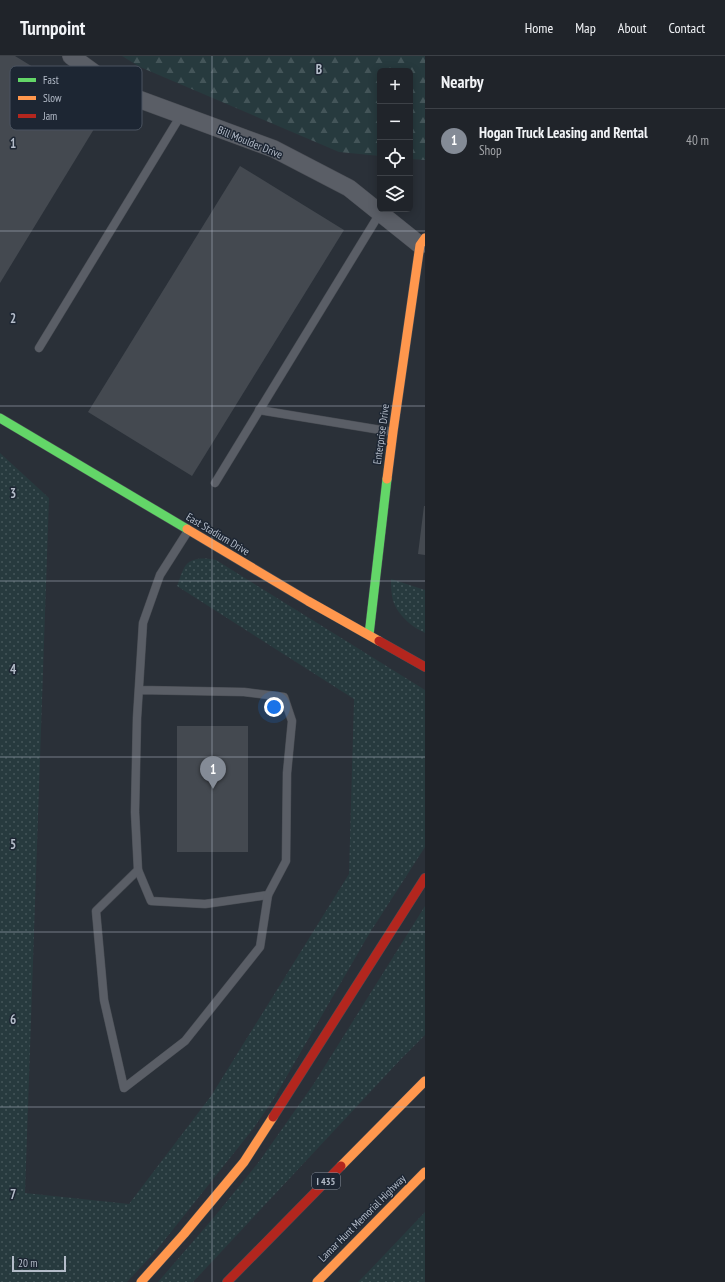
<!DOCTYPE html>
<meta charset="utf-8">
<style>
:root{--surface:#20242a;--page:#282c32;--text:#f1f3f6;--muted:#a2a4a8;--line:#3d4147;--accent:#848b96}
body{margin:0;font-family:"PT Sans Narrow",sans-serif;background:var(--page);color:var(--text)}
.controls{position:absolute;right:12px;top:12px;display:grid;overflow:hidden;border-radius:6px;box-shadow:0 2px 10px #0003}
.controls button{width:36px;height:36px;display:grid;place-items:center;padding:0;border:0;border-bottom:1px solid var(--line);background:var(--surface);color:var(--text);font:20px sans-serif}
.scale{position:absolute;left:12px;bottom:10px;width:54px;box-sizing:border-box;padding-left:4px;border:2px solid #b4bcc9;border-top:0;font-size:11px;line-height:14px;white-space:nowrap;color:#b4bcc9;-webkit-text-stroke:3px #1d2633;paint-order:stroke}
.you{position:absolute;left:274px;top:651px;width:14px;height:14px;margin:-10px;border:3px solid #fff;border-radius:50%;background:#1a73e8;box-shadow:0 0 0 6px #1a73e833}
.badge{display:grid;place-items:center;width:26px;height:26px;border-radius:50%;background:var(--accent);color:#fff;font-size:13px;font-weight:700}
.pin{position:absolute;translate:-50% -33px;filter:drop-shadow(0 1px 2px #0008)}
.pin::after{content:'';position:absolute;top:21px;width:14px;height:12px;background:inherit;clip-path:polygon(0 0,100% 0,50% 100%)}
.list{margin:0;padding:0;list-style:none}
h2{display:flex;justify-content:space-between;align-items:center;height:52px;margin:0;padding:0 16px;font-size:17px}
h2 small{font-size:13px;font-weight:400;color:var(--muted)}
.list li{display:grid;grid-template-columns:26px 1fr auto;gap:12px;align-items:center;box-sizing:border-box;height:64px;padding:0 16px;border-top:1px solid var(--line)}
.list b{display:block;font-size:15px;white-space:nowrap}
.list p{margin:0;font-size:13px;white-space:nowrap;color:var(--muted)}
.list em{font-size:13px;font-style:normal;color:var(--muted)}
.icon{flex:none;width:22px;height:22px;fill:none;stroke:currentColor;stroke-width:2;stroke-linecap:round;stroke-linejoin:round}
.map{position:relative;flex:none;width:425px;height:1226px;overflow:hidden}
header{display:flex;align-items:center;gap:24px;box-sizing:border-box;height:56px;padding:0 20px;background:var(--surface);border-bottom:1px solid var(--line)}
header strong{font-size:19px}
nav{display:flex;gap:22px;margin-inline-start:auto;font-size:14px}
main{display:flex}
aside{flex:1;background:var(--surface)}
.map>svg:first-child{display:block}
.grass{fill:url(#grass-dots)}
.forest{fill:url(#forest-firs)}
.building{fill:#444950}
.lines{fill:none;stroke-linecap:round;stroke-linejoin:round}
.lane-casing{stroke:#484c53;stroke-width:9}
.street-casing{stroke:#484c53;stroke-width:18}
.fast-casing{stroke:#484c53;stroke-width:10}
.slow-casing{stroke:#484c53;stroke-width:10}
.jam-casing{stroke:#484c53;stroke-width:10}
.lane{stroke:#5a5e66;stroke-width:8}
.street{stroke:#5a5e66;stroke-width:17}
.fast{stroke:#63d668;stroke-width:9}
.slow{stroke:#ff974d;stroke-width:9}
.jam{stroke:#b3261e;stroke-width:9}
.grid{fill:none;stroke:#b4bcc9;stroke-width:1;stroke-opacity:0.55}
.labels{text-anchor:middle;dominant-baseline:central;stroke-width:3;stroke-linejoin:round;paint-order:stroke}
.shield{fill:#1d2633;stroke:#878f9c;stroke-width:1}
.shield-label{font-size:10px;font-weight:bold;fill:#b4bcc9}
.street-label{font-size:11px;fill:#b4bcc9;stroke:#1d2633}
.key{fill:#1d2633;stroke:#4a5360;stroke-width:1}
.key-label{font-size:11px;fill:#b4bcc9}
.grid-label{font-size:13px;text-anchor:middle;font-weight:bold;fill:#b4bcc9;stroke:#1d2633;stroke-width:3;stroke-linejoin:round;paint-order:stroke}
</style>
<header>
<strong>Turnpoint</strong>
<nav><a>Home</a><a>Map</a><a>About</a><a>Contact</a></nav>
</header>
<main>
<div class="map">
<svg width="425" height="1226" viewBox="0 0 425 1226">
<defs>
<pattern id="grass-dots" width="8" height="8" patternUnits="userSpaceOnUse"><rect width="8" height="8" fill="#273a3e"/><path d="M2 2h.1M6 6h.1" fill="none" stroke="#445559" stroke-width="1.8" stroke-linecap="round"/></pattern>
<pattern id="forest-firs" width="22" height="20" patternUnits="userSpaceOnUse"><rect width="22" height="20" fill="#273a3e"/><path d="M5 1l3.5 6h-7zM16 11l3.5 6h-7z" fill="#445559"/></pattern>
</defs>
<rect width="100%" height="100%" fill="#2a3038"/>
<g class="grass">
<path d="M0 397 49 442 25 1137 129 1148 211 1040 349 818 354 643 177 530C180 523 182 514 186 509 193 501 206 502 216 504L425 634V791L369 878 273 1044 253 1073 155 1196 127 1226H0Z"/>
<path d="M391 523 425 534V577C410 570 395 557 392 540 391 534 391 528 391 523Z"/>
<path d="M425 850V979L401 1003 193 1226H158L215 1160 258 1107 313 1029Z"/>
<path d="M425 1156V1226H358L367 1217Z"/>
</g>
<path class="forest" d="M122 0H425V104L410 103V15H380V100L339 96 140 11Z"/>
<g class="building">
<path d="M0 0H15L105 55 0 227Z"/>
<path d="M240 110 344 174 192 420 88 356Z"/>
<path d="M424 450H425V499L418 498Z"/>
<rect x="177" y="670" width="71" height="126"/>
</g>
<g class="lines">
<defs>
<g id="lane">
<path d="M39 292 181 59"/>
<path d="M259 354 393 376"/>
<path d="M215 427 380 157"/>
<path d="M139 634 244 636 284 641 292 665 287 717 286 805 268 839 205 848 151 845 138 814 135 756 137 662 143 567 160 519 188 475"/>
<path d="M138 814 96 855 104 944 124 1032 185 985 260 891 268 839"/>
</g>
<path id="street" d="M71 0 122 37 274 93 349 132 420 189"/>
<g id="fast">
<path d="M0 362 187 473"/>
<path d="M369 579 387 423"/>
</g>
<g id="slow">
<path d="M387 423 393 376 420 189 425 182"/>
<path d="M187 473 308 545 379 585"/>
<path d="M341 1110 425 1025"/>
<path d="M141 1226 184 1178 244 1106 273 1061"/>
<path d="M317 1226 425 1116"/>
</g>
<g id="jam">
<path d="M379 585 425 611"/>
<path d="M273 1061 425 822"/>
<path d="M227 1226 341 1110"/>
</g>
</defs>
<use href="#lane" class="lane-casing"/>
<use href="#street" class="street-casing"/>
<use href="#fast" class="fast-casing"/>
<use href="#slow" class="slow-casing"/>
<use href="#jam" class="jam-casing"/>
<use href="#lane" class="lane"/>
<use href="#street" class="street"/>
<use href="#fast" class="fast"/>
<use href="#slow" class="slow"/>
<use href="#jam" class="jam"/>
</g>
<path class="grid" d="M212 0V1226M0 175H425M0 350H425M0 525H425M0 701H425M0 876H425M0 1051H425"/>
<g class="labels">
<rect class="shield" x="312" y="1117" width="28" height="16" rx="3"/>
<g class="shield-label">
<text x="326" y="1125">I 435</text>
</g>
<g class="street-label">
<text transform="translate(250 86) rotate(22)">Bill Moulder Drive</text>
<text transform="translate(381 378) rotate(-82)">Enterprise Drive</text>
<text transform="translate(218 478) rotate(31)">East Stadium Drive</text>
<text transform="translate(362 1162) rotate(-45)">Lamar Hunt Memorial Highway</text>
</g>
</g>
<rect x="10" y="10" width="132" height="64" rx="6" class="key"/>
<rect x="18" y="22" width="18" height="4" fill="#63d668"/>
<rect x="18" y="40" width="18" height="4" fill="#ff974d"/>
<rect x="18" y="58" width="18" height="4" fill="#b3261e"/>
<g class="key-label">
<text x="43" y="28">Fast</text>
<text x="43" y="46">Slow</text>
<text x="43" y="64">Jam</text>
</g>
<g class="grid-label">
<text x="319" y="18">B</text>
<text x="13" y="92">1</text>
<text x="13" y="267">2</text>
<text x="13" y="442">3</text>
<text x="13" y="618">4</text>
<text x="13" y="793">5</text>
<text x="13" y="968">6</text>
<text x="13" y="1143">7</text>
</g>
</svg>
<div class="controls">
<button>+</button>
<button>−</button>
<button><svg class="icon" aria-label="locate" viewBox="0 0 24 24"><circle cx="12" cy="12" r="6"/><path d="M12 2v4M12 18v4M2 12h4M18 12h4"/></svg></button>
<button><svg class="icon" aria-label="layers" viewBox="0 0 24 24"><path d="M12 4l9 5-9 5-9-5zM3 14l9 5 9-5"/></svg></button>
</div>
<div class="scale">20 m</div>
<div class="you"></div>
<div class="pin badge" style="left:213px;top:733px">1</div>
</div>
<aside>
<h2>Nearby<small></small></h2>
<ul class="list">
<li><span class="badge">1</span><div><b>Hogan Truck Leasing and Rental</b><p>Shop</p></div><em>40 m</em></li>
</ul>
</aside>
</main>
